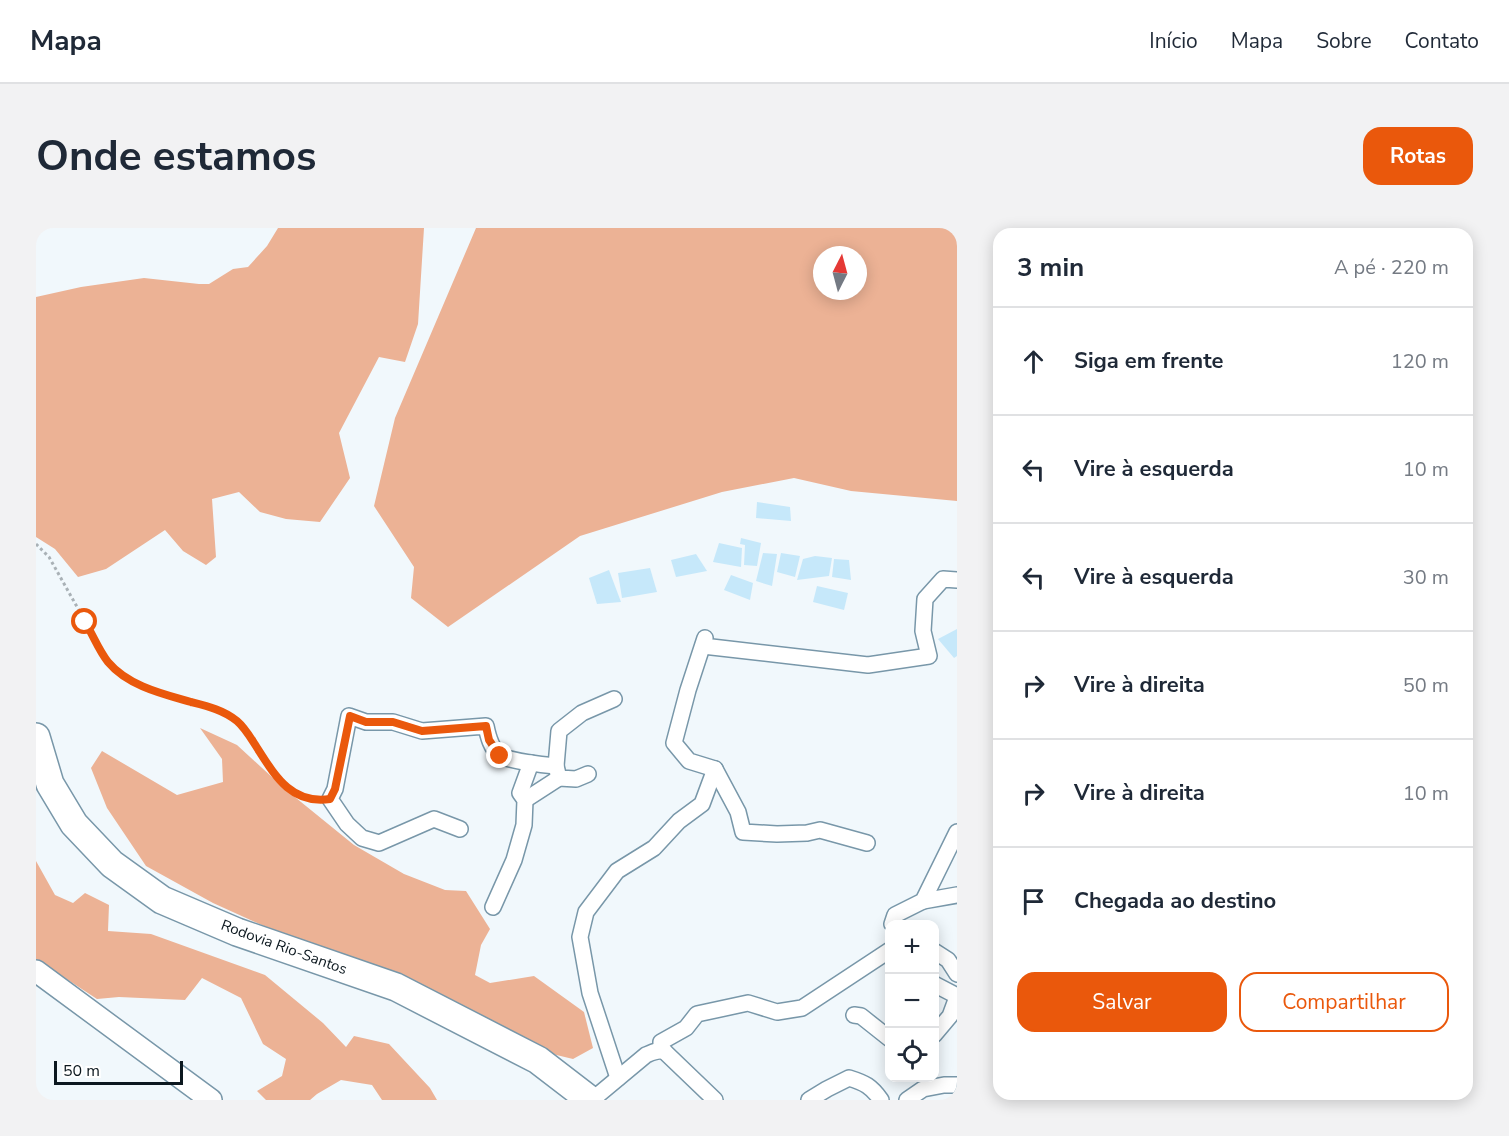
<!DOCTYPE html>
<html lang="pt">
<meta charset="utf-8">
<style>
:root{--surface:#fff;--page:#f2f2f3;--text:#1f2937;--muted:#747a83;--line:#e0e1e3;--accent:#ea580c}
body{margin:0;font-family:"Nunito Sans",sans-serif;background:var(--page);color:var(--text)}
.controls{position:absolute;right:18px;bottom:18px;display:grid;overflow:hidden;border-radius:12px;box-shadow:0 3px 15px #0003}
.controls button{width:54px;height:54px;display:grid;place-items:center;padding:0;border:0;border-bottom:2px solid var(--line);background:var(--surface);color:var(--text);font:30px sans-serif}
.compass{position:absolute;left:777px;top:18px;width:54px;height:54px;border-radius:50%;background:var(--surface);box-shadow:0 3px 15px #0003;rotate:6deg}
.scale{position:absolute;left:18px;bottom:15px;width:129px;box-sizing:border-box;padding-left:6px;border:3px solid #0c181f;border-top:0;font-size:16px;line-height:21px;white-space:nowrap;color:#0c181f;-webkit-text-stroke:4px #fff;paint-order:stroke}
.stop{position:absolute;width:18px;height:18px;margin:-14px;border:4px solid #ea580c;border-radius:50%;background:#fff}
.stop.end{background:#ea580c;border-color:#fff;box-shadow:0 2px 6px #0008}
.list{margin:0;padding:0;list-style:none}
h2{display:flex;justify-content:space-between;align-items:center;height:78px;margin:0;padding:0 24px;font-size:26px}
h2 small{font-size:20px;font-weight:400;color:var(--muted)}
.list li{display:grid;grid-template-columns:39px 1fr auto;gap:18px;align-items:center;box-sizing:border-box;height:108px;padding:0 24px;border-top:2px solid var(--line)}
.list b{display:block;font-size:22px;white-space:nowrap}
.list em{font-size:20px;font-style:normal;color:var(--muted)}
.actions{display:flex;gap:12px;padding:18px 24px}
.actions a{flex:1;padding:14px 0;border:2px solid var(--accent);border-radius:18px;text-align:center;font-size:21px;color:var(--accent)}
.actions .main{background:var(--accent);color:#fff}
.icon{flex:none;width:33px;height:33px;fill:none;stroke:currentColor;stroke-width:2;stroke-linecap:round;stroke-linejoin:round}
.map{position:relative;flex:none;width:921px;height:872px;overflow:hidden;border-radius:18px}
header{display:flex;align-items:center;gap:36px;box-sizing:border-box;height:84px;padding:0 30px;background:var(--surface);border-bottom:2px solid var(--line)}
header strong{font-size:28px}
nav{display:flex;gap:33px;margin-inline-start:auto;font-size:21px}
.intro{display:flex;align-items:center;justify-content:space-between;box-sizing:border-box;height:144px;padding:0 36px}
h1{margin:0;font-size:42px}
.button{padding:15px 27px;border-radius:18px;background:var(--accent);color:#fff;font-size:21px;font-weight:700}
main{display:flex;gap:36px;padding:0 36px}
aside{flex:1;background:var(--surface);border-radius:18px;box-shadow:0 3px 15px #0003}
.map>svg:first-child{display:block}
.forest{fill:#ecb295;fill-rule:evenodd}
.building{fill:#c6e8fa}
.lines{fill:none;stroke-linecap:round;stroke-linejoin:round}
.street-casing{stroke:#7897a9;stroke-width:18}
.secondary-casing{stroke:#7897a9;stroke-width:24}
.highway-casing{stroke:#7897a9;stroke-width:30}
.path{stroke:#a9b1b6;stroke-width:3;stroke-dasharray:3 3;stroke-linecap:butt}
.street{stroke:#fff;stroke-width:15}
.secondary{stroke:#fff;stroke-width:21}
.highway{stroke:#fff;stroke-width:27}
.route{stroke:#ea580c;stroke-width:8}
.labels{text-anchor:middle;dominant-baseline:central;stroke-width:5;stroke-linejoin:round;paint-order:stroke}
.street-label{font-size:15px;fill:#0c181f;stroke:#fff}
</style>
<header>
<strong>Mapa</strong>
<nav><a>Início</a><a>Mapa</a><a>Sobre</a><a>Contato</a></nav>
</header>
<div class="intro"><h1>Onde estamos</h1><a class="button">Rotas</a></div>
<main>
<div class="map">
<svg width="921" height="872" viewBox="0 0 921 872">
<rect width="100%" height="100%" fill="#f1f8fc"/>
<g class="forest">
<path d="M242 0H388L382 96 369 134 343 129 303 205 314 250 284 294 250 291 224 284 203 264 176 271 180 329 170 337 147 323 129 302 70 341 42 349 19 321 0 309V69L45 59 108 50 163 56H173L197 41 212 39 231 18Z"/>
<path d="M440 0H921V273L815 263 758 250 686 264 544 308 412 399 375 370 378 339 338 278 359 190ZM786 27H822V63H786Z"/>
<path d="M164 500 201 517 249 561 318 617 368 646 409 662 430 663 454 701 445 717 439 747 454 755 498 748 548 784 557 820 537 831 504 823 177 675 110 638 71 580 55 540 66 523 141 567 187 554 186 531Z"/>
<path d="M0 633 19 667 37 675 49 665 73 677 72 703 115 706 229 747 287 795 310 819 318 808 353 816 394 860 401 872H346L336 857 305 852 281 866 274 872H230L221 863 246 848 250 831 227 816 205 770 166 750 149 772 83 769 61 771 0 731Z"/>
</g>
<g class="building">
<path d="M721 274 754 279 755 293 720 290Z"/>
<path d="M705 310 725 315 721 338 708 337 709 317 704 316Z"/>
<path d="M683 315 706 320 705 339 677 334Z"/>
<path d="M727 325 741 326 736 358 720 353Z"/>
<path d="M745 325 764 328 759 349 741 344Z"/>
<path d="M660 326 671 343 640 349 635 332Z"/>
<path d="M779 328 796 330 793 348 761 352 767 331Z"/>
<path d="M798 331 813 332 815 352 796 349Z"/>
<path d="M614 340 621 364 586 370 582 345Z"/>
<path d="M573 342 585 374 561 376 553 350Z"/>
<path d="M695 347 717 355 714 372 688 362Z"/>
<path d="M781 358 812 365 808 382 777 374Z"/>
<path d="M921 401V428L918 430 902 411Z"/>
</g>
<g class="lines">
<defs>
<g id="street">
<path d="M669 410 652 462 638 515 653 533 679 541 702 584 707 604 741 606 771 605 784 602 831 615"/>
<path d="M667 418 832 437 893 428 887 403 889 371 907 351 921 352"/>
<path d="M520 538 523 503 546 485 578 471"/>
<path d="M489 572 523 550"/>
<path d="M424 601 398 591 343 615 326 610 311 596 294 571 299 561 313 488 330 494H357L386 503 450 498C452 508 455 521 464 527 472 533 509 537 520 538L523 550 540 551 552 546"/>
<path d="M887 673 921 667"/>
<path d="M457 679 478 632 488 597 489 572 484 565 495 535"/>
<path d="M856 696 859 687 887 673 921 604"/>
<path d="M898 723 912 732 921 746"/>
<path d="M898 756 921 768"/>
<path d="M818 787 825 788 854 811"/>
<path d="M898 807 914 788 921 769"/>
<path d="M629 824 625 819V814L650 800 661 786 712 775 741 784 766 780 854 722"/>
<path d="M582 850 554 765 544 709 550 684 581 643 618 620 643 593 666 576 679 541"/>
<path d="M556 872 610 827C617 824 623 821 629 824L679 872"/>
<path d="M773 872 791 861 813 850C829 855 835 858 845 872"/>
<path d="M871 872 887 861 908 857H921"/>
</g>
<path id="secondary" d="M0 743 175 872"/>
<path id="highway" d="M0 509 14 556 38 596 76 636 126 672 201 704 360 759 502 832 554 872"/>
</defs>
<use href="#street" class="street-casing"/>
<use href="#secondary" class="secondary-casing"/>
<use href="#highway" class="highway-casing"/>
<path class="path" d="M0 316 13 329 72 434C97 457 122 465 154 474 170 478 188 482 201 492 228 516 236 567 279 572"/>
<use href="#street" class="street"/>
<use href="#secondary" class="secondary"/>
<use href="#highway" class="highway"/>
</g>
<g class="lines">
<path class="route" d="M49 394C57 407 63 423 72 434 92 458 127 466 155 474 171 478 188 482 201 493 208 499 213 507 218 515 237 544 253 577 294 571L299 561 314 488 330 494H357L386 503 450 498 453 512 464 528"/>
</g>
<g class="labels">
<g class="street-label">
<text transform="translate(248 719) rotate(20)">Rodovia Rio-Santos</text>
</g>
</g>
</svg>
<div class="controls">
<button>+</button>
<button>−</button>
<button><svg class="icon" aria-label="locate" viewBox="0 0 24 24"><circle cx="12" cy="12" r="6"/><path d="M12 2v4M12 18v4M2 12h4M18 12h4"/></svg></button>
</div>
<svg class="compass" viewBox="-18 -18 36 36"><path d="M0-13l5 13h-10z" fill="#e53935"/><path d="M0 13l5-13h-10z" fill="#747a83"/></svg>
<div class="scale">50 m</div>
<div class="stop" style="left:49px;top:394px"></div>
<div class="stop end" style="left:464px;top:528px"></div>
</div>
<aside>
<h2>3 min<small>A pé · 220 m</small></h2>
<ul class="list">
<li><svg class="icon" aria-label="ahead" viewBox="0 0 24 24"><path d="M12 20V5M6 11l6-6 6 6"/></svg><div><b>Siga em frente</b></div><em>120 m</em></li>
<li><svg class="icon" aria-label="left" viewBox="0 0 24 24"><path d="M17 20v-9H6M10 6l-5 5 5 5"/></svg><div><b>Vire à esquerda</b></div><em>10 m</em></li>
<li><svg class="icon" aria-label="left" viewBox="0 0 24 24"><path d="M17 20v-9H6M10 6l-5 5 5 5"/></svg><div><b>Vire à esquerda</b></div><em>30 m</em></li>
<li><svg class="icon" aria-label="right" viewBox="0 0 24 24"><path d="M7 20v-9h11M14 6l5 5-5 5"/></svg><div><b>Vire à direita</b></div><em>50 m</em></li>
<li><svg class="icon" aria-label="right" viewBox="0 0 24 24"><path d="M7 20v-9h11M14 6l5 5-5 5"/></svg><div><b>Vire à direita</b></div><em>10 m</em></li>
<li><svg class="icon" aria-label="arrive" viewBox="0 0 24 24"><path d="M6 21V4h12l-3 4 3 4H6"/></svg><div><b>Chegada ao destino</b></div></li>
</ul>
<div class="actions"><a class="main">Salvar</a><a>Compartilhar</a></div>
</aside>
</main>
